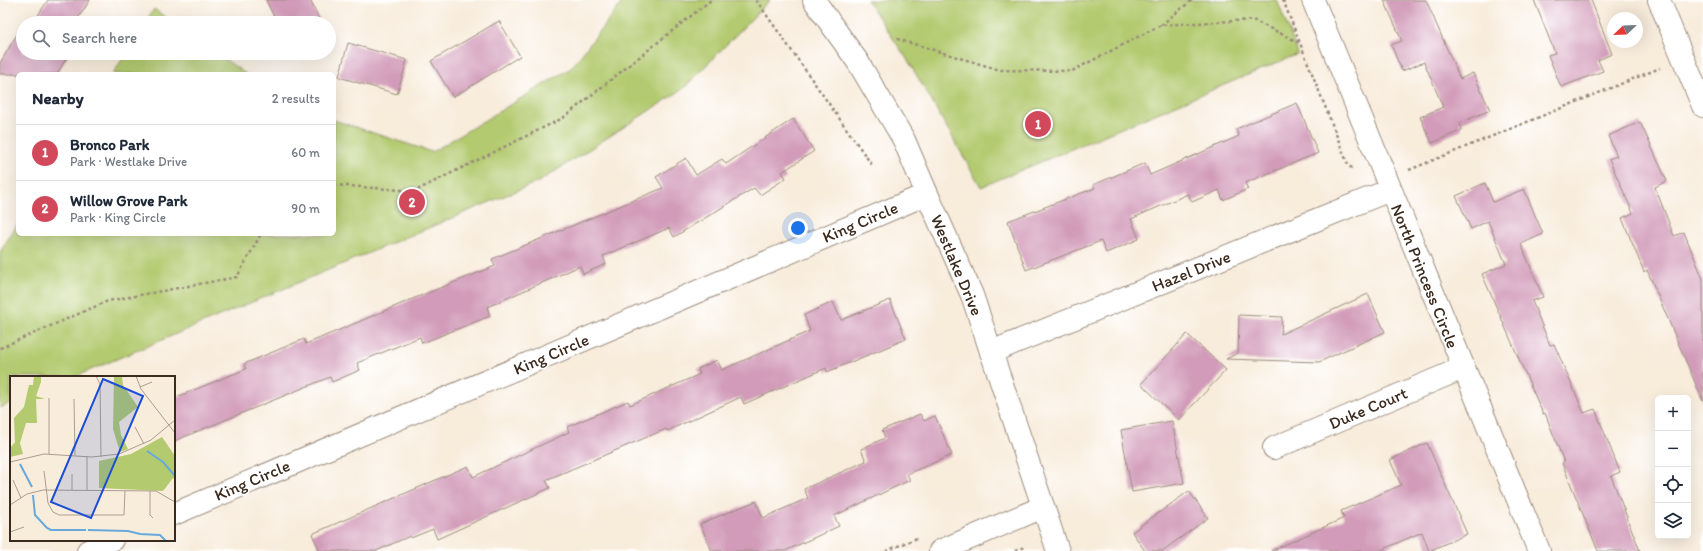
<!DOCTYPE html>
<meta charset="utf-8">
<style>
:root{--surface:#fff;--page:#f2f2f3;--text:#1f2937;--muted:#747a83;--line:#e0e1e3;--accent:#d1495b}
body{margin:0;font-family:Itim,sans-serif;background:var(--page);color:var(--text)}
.controls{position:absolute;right:12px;bottom:12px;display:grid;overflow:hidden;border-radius:6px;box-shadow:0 4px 16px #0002}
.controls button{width:36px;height:36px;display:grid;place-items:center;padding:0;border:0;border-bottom:1px solid var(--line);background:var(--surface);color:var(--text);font:20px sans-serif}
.compass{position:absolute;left:1607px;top:12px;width:36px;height:36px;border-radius:50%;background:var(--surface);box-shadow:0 4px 16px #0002;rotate:247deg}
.you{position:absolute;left:798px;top:228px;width:14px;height:14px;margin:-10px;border:3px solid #fff;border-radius:50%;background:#1a73e8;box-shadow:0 0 0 6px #1a73e833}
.badge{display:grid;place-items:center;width:26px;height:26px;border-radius:50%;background:var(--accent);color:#fff;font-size:13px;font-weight:700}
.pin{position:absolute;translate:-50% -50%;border:2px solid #fff;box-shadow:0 1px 4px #0006}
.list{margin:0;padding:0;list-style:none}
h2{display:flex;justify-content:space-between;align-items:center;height:52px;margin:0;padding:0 16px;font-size:17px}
h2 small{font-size:13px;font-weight:400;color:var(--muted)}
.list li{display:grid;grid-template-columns:26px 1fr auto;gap:12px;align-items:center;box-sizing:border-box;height:56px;padding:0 16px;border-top:1px solid var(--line)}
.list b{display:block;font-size:15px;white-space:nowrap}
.list p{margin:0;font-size:13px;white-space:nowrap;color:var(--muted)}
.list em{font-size:13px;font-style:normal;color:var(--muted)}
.icon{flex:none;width:22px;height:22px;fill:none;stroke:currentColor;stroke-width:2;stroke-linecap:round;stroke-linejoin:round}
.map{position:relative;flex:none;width:1703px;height:551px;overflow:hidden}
.search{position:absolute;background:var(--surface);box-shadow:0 4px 16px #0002;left:16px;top:16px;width:320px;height:44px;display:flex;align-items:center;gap:10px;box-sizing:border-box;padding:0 14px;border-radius:22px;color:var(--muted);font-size:15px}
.panel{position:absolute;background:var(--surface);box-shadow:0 4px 16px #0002;left:16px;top:72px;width:320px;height:164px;border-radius:6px}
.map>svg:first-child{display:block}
.green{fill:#b3ca6f;stroke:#777a46}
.building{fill:#d29bb9}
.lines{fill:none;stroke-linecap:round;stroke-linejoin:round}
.minor-casing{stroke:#9a8b7c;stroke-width:24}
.tertiary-casing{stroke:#9a8b7c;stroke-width:24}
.path{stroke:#9a8b7c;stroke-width:2.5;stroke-dasharray:3 3;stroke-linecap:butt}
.minor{stroke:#fff;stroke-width:22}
.tertiary{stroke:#fff;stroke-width:22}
.labels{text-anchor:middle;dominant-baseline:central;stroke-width:3.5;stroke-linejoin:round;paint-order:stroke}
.street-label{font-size:17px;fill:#3b2a1e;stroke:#fff}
.inset-river{fill:none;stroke:#68a9dc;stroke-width:2}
.inset-road{fill:none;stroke:#ac9e8f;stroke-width:1}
.view{fill:#1d4ed8;fill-opacity:0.15;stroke:#1d4ed8;stroke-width:2}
.inset-edge{fill:none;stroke:#3b2a1e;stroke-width:2}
</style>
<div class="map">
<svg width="1703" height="551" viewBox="0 0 1703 551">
<rect width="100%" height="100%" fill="#fff"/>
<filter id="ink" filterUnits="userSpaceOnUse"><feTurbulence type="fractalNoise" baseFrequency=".025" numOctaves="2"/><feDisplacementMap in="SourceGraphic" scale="8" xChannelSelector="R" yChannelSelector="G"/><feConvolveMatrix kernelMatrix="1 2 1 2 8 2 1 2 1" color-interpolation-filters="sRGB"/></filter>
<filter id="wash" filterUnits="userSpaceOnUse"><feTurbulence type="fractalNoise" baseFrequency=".012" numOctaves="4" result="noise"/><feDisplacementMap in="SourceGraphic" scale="16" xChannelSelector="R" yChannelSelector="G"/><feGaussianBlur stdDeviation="0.9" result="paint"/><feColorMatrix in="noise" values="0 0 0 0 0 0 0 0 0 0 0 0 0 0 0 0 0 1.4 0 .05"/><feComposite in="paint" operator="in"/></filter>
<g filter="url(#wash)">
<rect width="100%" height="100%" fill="#f8ecdb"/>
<g class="green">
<path d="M624 0H770L683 89 540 181 74 377H11V403L0 408V252L18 223V234H334V120L432 152 571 68Z"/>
<path d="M867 0H1277L1298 54 981 187 909 62Z"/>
<path d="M154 9 174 23H145Z"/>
<path d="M126 53H216L246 74H113Z"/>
</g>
<g id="blocks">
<g class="building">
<path d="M48 0H90L75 23H33Z"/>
<path d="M266 0H310L321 23H277Z"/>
<path d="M1384 0H1426L1460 79 1473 73 1490 110 1460 123 1462 130 1432 143 1420 117 1443 107 1424 62 1402 71 1391 45 1402 41Z"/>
<path d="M1534 0H1591L1612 54 1598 60 1603 71 1561 87 1548 55 1555 53Z"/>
<path d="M499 21 520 56 453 97 431 61Z"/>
<path d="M22 26 23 27V53L69 54 57 74H0V63Z"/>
<path d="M348 43 407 60 397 94 339 77Z"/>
<path d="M1297 103 1318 153 1245 183 1248 189 1223 200 1219 190 1192 202 1188 194 1131 219 1139 239 1106 253 1101 241 1026 270 1008 221 1095 188 1093 185 1145 163 1150 175 1239 136 1236 129Z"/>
<path d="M793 119 814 151 782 172 786 178 760 195 754 188 674 237 669 228 603 256 606 264 583 274 580 266 487 307 490 316 422 343 420 337 357 363 360 370 332 382 330 377 174 441V398L246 369 244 364 304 339 306 344 415 298 495 266 492 259 663 188 656 177 686 158 696 175 722 159 726 164Z"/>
<path d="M1640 122 1667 181 1655 187 1674 236 1684 232 1703 279V401L1647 270 1644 272 1622 218 1633 213 1609 159 1617 156 1608 136Z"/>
<path d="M1485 183 1493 202 1524 189 1543 234 1521 244 1543 297 1532 301 1550 345 1554 344 1584 413 1595 409 1620 472 1611 476 1640 551H1598L1562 463 1564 462 1545 413 1543 414 1482 274 1506 264 1488 221 1471 229 1456 196Z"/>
<path d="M1368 294 1385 332 1319 362 1226 359 1238 353 1239 315 1282 317 1281 334Z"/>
<path d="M890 300 906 339 827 372 826 368 744 404 741 397 667 431 666 429 546 480 550 488 437 539 433 529 411 538 410 536 376 551H320L312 534 468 466 473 477 569 432 567 427 628 401 630 405 700 374 698 369 717 360 722 370 810 331 804 315 833 302 841 320Z"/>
<path d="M1187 334 1226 370 1179 420 1141 384Z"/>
<path d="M920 414 924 421 935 416 952 455 907 474 910 480 834 516 839 526 785 551H712L700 524 756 501 763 518 808 498 804 489 866 461 861 449 885 438 882 430Z"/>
<path d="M1172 421 1184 483 1132 492 1121 430Z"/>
<path d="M1427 443 1467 534 1429 551 1422 532 1379 551H1271L1344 518 1341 511 1401 485 1390 460Z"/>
<path d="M1189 491 1208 518 1162 551H1145L1132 532Z"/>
</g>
</g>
</g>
<g filter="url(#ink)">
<use href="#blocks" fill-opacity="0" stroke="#9a8b7c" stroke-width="1"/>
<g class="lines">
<defs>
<g id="minor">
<path d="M1313 0 1539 551"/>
<path d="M1659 0 1703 106"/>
<path d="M991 352 1390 190"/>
<path d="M1274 448 1463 368"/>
<path d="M174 514 927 194"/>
<path d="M88 551 112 540"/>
<path d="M940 551 1043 507"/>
</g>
<path id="tertiary" d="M814 0 858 62 904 140 927 194 972 295 1058 551"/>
</defs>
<use href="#minor" class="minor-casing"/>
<use href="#tertiary" class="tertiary-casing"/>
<g class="path">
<path d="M756 0 872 165"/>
<path d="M1283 0 1349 167 1355 168"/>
<path d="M1161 25 1192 0"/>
<path d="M897 39 1000 70 1072 71 1161 25 1253 20 1300 43"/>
<path d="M1409 170 1660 68"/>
<path d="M334 185 415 191 563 118 711 0"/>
<path d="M0 348 108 301 237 277 261 234"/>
<path d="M886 551 917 538"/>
<path d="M1015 551 1024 547"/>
</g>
<use href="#minor" class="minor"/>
<use href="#tertiary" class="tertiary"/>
</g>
</g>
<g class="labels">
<g class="street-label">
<text transform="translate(860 222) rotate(-23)">King Circle</text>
<text transform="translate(957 265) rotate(67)">Westlake Drive</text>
<text transform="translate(1191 271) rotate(-22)">Hazel Drive</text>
<text transform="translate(1425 276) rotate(68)">North Princess Circle</text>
<text transform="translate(551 354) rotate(-23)">King Circle</text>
<text transform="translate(1368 408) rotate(-23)">Duke Court</text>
<text transform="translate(252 480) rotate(-23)">King Circle</text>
</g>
</g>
<g transform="translate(10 376)">
<rect width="165" height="165" fill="#f8ecdb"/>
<path d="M24 0H31V6L26 20 35 23H26L27 47H16L10 67 13 78 0 81V72L5 66 4 42 14 31 19 9H23ZM104 0H112L113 9 128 31 109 46 111 59 118 73 110 76 103 53ZM152 61 165 80V103L163 102 153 115 89 112V85L121 78Z" fill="#b3ca6f"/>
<path class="inset-river" d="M137 75 153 86 165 100M10 88 22 111M23 119 25 139 37 152 41 154H76M78 154 118 155 130 158 150 159 156 165"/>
<path class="inset-road" d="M86 0 90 8 91 81M126 0 131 13 165 57M130 11 142 6M64 23 65 79M125 51 134 68M39 78V22M0 86 34 78 82 81 109 78 141 64 165 44M34 95 38 127 43 136 49 139H114L115 115M62 98V114M3 104 11 122M77 114V80M140 115V139L143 142M0 129 17 118 33 114 146 115 165 126M0 156 14 151"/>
<path class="view" d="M93 3 133 20 81 142 41 126Z"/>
<rect width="165" height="165" class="inset-edge"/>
</g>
</svg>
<div class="controls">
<button>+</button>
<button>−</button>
<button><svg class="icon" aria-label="locate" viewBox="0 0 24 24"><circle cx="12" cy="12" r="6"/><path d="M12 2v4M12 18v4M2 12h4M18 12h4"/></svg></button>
<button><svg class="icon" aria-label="layers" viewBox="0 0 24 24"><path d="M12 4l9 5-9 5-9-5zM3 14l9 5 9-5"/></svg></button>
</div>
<svg class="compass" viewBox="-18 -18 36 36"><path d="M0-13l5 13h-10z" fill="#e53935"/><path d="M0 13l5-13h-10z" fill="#747a83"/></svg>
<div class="you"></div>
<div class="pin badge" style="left:1038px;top:124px">1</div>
<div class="pin badge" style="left:412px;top:202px">2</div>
<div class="search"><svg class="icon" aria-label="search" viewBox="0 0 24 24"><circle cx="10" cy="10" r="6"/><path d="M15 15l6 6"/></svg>Search here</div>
<section class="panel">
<h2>Nearby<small>2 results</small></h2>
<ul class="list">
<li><span class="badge">1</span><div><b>Bronco Park</b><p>Park · Westlake Drive</p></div><em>60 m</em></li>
<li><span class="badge">2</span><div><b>Willow Grove Park</b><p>Park · King Circle</p></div><em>90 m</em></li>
</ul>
</section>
</div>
